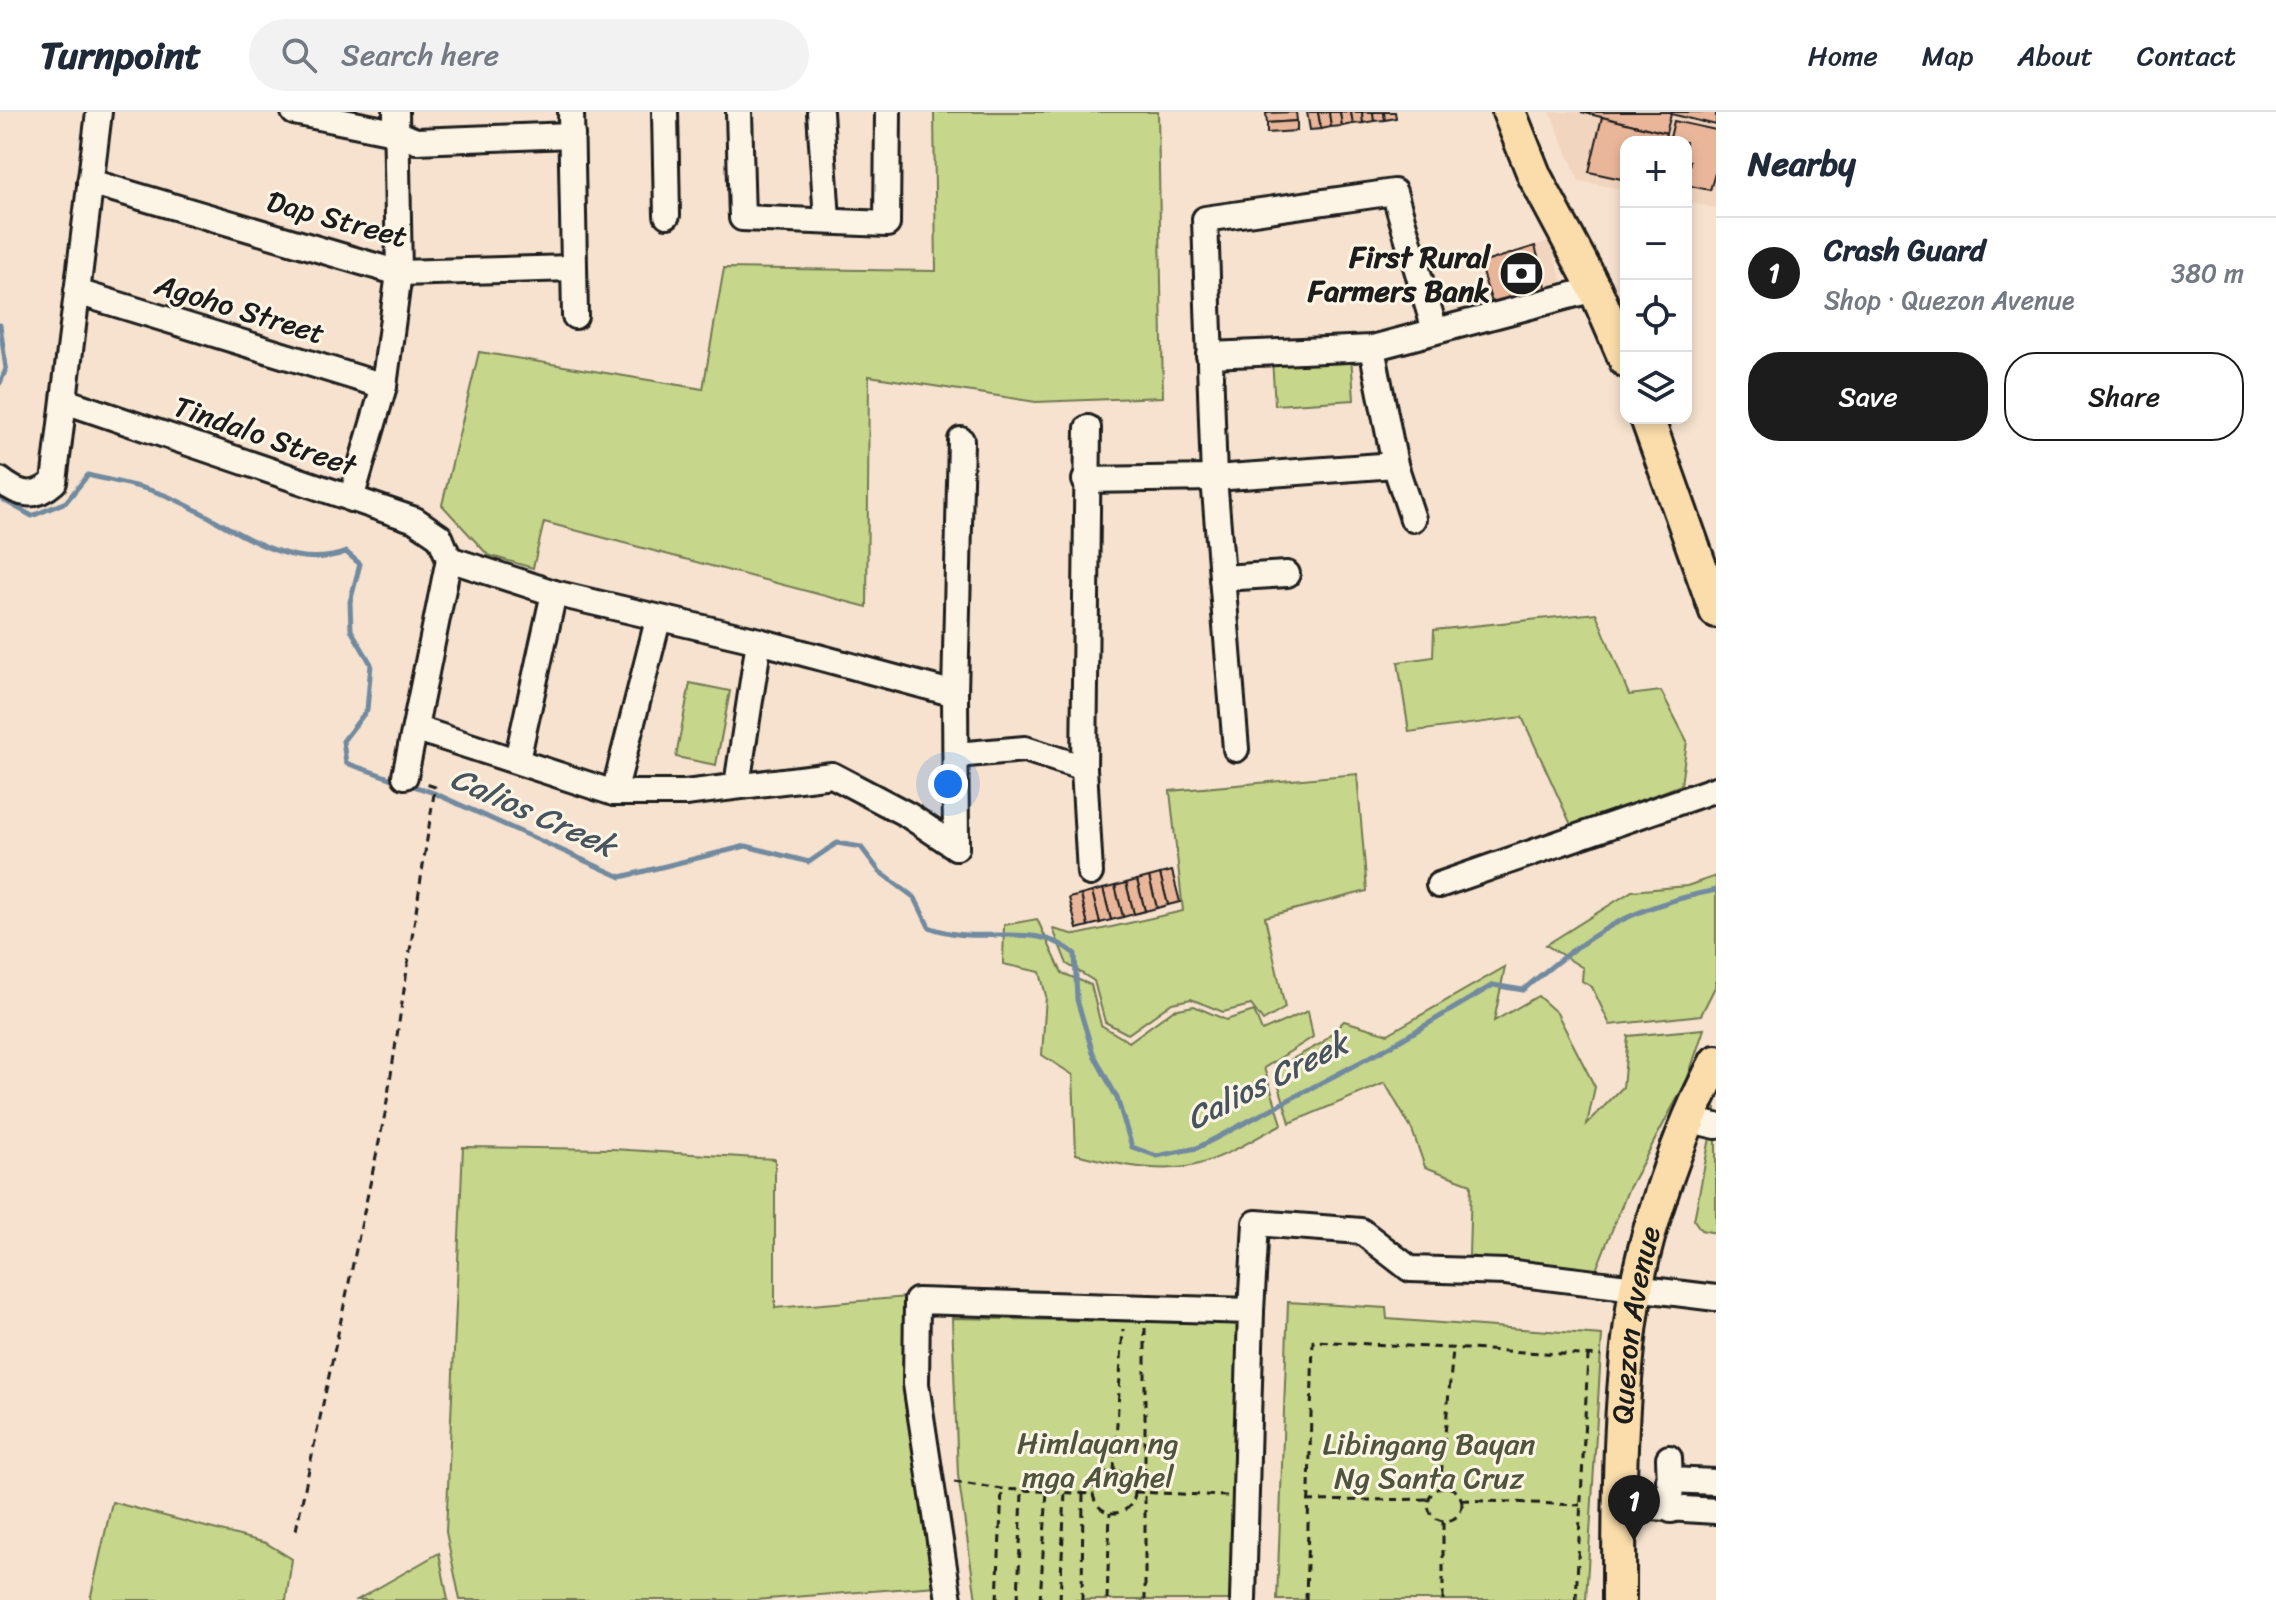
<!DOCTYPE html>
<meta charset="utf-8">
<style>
:root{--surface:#fff;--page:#f2f2f3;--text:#1f2937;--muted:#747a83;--line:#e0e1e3;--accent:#1c1c1c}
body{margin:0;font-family:Sriracha,sans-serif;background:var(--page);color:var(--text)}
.controls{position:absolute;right:24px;top:24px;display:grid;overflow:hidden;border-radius:16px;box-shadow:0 4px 12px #0003}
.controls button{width:72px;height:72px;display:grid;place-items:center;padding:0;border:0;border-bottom:2px solid var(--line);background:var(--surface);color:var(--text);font:40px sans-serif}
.you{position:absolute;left:948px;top:672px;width:28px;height:28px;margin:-20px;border:6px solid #fff;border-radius:50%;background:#1a73e8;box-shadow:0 0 0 12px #1a73e833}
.badge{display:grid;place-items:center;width:52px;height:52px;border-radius:50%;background:var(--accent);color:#fff;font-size:26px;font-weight:700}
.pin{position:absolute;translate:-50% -66px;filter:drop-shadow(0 2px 4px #0008)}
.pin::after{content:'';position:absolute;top:42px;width:28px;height:24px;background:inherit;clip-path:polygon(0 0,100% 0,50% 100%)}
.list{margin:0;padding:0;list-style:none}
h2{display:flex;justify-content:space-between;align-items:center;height:104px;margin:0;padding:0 32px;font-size:34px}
h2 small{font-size:26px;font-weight:400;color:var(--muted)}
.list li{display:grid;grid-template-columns:52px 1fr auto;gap:24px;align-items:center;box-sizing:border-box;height:112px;padding:0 32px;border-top:2px solid var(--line)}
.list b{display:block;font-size:30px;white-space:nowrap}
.list p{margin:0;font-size:26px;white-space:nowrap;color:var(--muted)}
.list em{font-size:26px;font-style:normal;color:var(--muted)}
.actions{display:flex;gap:16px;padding:24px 32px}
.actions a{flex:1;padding:18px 0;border:2px solid var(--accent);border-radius:32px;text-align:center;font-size:28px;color:var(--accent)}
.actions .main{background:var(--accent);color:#fff}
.icon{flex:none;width:44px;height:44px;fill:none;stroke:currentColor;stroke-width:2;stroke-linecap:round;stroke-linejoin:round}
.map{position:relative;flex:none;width:1716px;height:1488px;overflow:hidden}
header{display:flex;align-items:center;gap:48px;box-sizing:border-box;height:112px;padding:0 40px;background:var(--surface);border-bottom:2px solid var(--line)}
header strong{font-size:38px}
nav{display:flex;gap:44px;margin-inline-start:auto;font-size:28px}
.search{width:560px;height:72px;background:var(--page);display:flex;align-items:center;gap:20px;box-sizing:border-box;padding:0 28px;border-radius:44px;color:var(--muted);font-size:30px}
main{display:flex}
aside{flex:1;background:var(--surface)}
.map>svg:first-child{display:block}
.built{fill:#f2d5be}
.green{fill:#c6d68a;stroke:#717953;stroke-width:2}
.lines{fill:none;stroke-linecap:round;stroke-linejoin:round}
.stream{stroke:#728a9f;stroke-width:5}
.building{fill:#e9b69a;stroke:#1c1c1c;stroke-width:2}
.minor-casing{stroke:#1c1c1c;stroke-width:30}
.major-casing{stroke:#1c1c1c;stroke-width:38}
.path{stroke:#1c1c1c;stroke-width:3;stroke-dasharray:8 6;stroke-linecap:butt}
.minor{stroke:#fcf5e5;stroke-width:24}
.major{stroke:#fbddab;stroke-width:32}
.labels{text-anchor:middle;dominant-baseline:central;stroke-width:6;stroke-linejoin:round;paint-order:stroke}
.street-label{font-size:30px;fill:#1c1c1c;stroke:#fcf5e5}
.poi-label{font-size:30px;font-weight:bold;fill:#1c1c1c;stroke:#fcf5e5;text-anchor:end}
.park-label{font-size:30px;fill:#4f543d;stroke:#fcf5e5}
.water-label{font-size:32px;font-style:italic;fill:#47535d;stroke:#fcf5e5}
</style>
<header>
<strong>Turnpoint</strong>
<div class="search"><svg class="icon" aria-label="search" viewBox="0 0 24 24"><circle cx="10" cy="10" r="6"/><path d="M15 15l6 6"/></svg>Search here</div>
<nav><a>Home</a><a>Map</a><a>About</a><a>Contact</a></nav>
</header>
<main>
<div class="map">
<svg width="1716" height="1488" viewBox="0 0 1716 1488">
<rect width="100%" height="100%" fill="#f6e2ce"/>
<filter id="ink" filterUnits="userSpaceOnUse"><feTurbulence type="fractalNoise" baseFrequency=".0125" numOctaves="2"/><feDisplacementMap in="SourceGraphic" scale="16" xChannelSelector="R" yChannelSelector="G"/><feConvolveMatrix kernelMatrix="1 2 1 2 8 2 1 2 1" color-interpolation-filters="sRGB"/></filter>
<g filter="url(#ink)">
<g class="built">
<path d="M1550 0H1716V96L1686 90V30H1626V78L1579 69Z"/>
<path d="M1549 129 1563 172 1494 196 1479 152Z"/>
</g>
<g class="green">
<path d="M934 0H1158L1163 285 1036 290 869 264 867 495 544 410 533 456 488 443 442 393 479 240 703 277 724 156 936 159Z"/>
<path d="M1351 243 1354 288 1275 293 1272 247Z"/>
<path d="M1596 501 1629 583 1661 579 1687 629 1681 673 1572 715 1522 605 1409 620 1398 550 1433 545 1434 518Z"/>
<path d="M690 571 730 579 716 653 676 645Z"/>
<path d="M1357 662 1367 779 1265 805 1285 896 1263 909 1251 893 1223 900 1191 887 1172 891 1128 922 1105 910 1094 869 1067 852 1053 817 1076 823 1183 799 1170 679Z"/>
<path d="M1716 764V873L1701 903 1610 913 1592 875 1582 869 1583 856 1546 833 1632 779 1687 774Z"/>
<path d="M1037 807 1062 861 1091 873 1101 913 1129 930 1173 898 1194 894 1226 908 1254 899 1262 919 1308 899 1313 925 1264 956 1282 1012C1253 1027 1219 1050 1186 1055 1150 1060 1110 1051 1076 1042L1073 963 1042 943 1046 884 1040 860 1003 852 1004 813Z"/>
<path d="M1505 855 1494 909 1538 884 1557 901 1595 975 1587 1012 1623 975 1628 924 1704 917 1687 968 1628 1078 1594 1163 1469 1144 1471 1072 1425 1055 1412 1018 1385 971 1290 1011 1274 957 1322 931 1344 909 1388 922Z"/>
<path d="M1716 995V1121L1701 1118 1694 1108Z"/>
<path d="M463 1035 612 1037 775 1047V1196L907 1185 905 1292 936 1474 754 1488H460L446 1420Z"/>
<path d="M1288 1190 1386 1196 1387 1207 1602 1223 1586 1488H1277Z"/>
<path d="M952 1206 1261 1212 1251 1488H976L958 1363Z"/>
<path d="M112 1390 266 1431 292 1447 286 1488H90Z"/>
<path d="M439 1441 448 1488H357Z"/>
</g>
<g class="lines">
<g class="stream">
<path d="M0 213 6 257 0 271"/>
<path d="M0 386 32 404 66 390 88 363C111 369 137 373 159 381 219 401 280 465 346 440L360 452 350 490 351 518 371 552 367 598 343 629 346 651 434 681 621 765 746 734 809 750 837 731 861 735 880 760 915 786 929 815C981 836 1033 806 1075 842L1077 888 1093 941 1117 986 1132 1035 1157 1044 1197 1036 1389 935 1493 873 1523 878C1591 821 1627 796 1716 778"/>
</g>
</g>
<g class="building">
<path d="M1296 0 1297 9 1267 11 1266 1Z"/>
<path d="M1307 0H1318L1321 17 1310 18Z"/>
<path d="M1318 0H1329L1331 15 1321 17Z"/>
<path d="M1329 0H1340L1342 14 1331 15Z"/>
<path d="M1340 0H1351L1353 12 1342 14Z"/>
<path d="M1351 0H1362L1363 11 1353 12Z"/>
<path d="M1362 0H1373L1374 9 1363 11Z"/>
<path d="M1373 0H1384L1385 8 1374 9Z"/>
<path d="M1384 0H1395L1396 6 1385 8Z"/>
<path d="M1581 0H1716V13L1671 2 1666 21Z"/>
<path d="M1602 5 1666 21 1664 30H1626V68L1589 60Z"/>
<path d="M1297 9V19L1267 21V11Z"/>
<path d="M1674 9 1716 18V58L1710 78 1686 73 1690 49 1686 48V30H1669Z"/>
<path d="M1535 134 1547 178 1494 196 1479 152Z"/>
<path d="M1172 759 1180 790 1168 793 1160 762Z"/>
<path d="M1160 762 1168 793 1157 796 1149 765Z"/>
<path d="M1149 765 1157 796 1145 799 1137 768Z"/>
<path d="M1137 768 1145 799 1134 802 1126 771Z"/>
<path d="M1126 771 1134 802 1123 805 1115 774Z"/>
<path d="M1115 774 1123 805 1111 808 1103 777Z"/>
<path d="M1103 777 1111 808 1100 811 1092 780Z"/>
<path d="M1092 780 1100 811 1088 814 1081 783Z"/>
<path d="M1081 783 1088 814 1077 817 1069 786Z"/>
</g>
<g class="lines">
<defs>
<g id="minor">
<path d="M294 0 394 20 416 29 572 23"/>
<path d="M571 0 575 204"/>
<path d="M665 0 667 103"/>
<path d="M739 0 742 106 887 112 888 0"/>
<path d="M820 0 827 108"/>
<path d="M90 70 399 161 573 156"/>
<path d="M77 180 384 274"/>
<path d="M1372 236 1395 353 1413 407"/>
<path d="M1209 243 1372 236 1595 177"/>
<path d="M65 289 415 408 440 425 449 447 405 664"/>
<path d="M1088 316 1084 656 1090 761"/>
<path d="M0 368C20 384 35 387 54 370L99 0"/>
<path d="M1085 368 1214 366 1395 353"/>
<path d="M351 387 384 274 399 161 396 0"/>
<path d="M449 447 554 481 759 529 955 582"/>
<path d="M1222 466 1287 462"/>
<path d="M417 617 614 681H685L832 663 908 703 956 735"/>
<path d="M1236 637 1214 366 1205 107 1394 80 1435 218"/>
<path d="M956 643 1025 637 1084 656"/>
<path d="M517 648 554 481"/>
<path d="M737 673 759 529"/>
<path d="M614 681 658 508"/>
<path d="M956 735 955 582 961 328"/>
<path d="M1439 773 1716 677"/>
<path d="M1690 1008 1716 1014"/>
<path d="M1251 1199 1256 1111 1361 1119 1410 1157 1506 1160 1716 1186"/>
<path d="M1669 1346 1671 1398"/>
<path d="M1669 1368 1716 1370"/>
<path d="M1619 1393 1716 1399"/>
<path d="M949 1488 916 1272 917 1189 1251 1199 1243 1488"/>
</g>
<g id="major">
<path d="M1509 0 1535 65 1595 177 1626 249"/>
<path d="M1647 306 1716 499"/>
<path id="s1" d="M1619 1488C1619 1393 1619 1291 1633 1197 1643 1122 1681 1016 1716 950"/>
</g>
</defs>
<use href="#minor" class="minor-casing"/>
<use href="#major" class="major-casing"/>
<g class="path">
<path d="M1145 1216V1488"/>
<path d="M1114 1359 1123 1217"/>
<circle cx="1114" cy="1380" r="21"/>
<path d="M954 1370 1002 1377 1093 1382"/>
<circle cx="1445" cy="1392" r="17"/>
<path d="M1440 1375 1453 1238"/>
<path d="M1135 1380 1227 1384"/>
<path d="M1462 1388 1580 1393"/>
<path d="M1307 1389 1429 1387"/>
<path d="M296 1418 385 1002 435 675 423 671"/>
<path d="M997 1488 1002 1377"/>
<path d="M1018 1488 1022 1380"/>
<path d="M1040 1488 1047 1379"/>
<path d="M1060 1488 1065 1380"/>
<path d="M1082 1488 1083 1381"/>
<path d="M1107 1488 1110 1401"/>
<path d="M1306 1488 1313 1229 1601 1244"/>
<path d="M1443 1488V1409"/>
<path d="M1576 1488 1588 1244"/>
</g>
<use href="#minor" class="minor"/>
<use href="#major" class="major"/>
</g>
</g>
<defs>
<symbol id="bank-disc" viewBox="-11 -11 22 22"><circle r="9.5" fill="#1c1c1c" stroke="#fcf5e5"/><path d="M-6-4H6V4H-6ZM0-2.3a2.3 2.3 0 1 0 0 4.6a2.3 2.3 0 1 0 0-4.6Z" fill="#fff"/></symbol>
</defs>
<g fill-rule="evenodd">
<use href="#bank-disc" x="1496" y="136" width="51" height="51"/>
</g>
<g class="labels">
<g class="street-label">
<text transform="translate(337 107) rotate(15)">Dap Street</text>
<text transform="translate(240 197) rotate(17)">Agoho Street</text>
<text transform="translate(265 324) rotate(19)">Tindalo Street</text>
<text stroke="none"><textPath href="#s1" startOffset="276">Quezon Avenue</textPath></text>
</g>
<g class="poi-label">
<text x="1490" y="145">First Rural<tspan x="1490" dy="34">Farmers Bank</tspan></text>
</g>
<g class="park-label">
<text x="1098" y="1331">Himlayan ng<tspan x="1098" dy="34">mga Anghel</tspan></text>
<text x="1429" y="1332">Libingang Bayan<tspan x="1429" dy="34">Ng Santa Cruz</tspan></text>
</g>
<g class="water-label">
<text transform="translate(533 700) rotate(24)">Calios Creek</text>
<text transform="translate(1267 969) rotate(-27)">Calios Creek</text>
</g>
</g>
</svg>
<div class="controls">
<button>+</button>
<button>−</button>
<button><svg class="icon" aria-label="locate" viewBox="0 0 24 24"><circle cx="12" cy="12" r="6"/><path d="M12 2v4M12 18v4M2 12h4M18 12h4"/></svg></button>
<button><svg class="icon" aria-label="layers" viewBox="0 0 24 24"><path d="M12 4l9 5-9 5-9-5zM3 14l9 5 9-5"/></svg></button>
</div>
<div class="you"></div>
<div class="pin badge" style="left:1634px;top:1429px">1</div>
</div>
<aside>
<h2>Nearby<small></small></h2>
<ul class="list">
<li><span class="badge">1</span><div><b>Crash Guard</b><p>Shop · Quezon Avenue</p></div><em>380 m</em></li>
</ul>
<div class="actions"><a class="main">Save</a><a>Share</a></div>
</aside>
</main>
